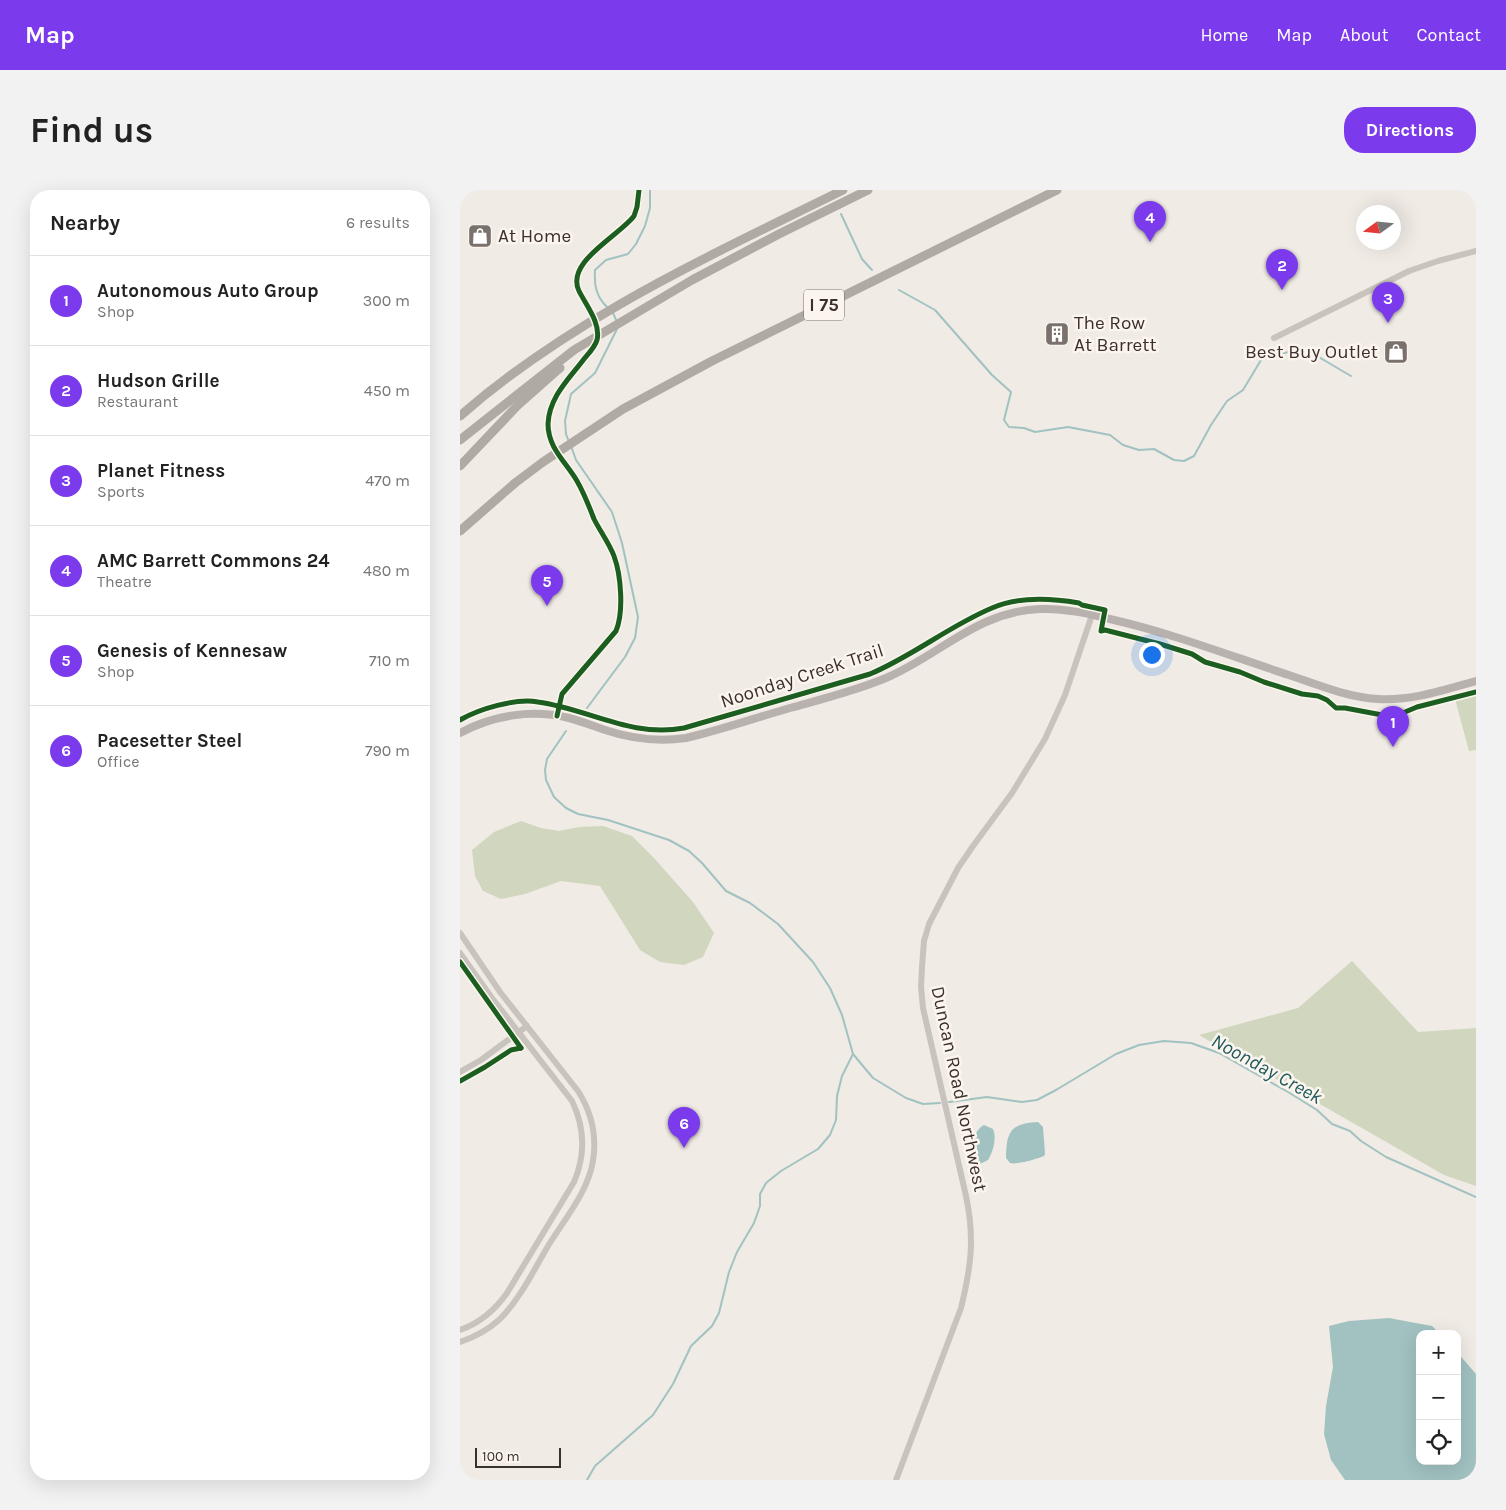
<!DOCTYPE html>
<meta charset="utf-8">
<style>
:root{--surface:#fff;--page:#f2f2f2;--text:#222;--muted:#767676;--line:#e0e0e0;--accent:#7c3aed}
body{margin:0;font-family:Karla,sans-serif;background:var(--page);color:var(--text)}
.controls{position:absolute;right:15px;bottom:15px;display:grid;overflow:hidden;border-radius:10px;box-shadow:0 5px 20px #0002}
.controls button{width:45px;height:45px;display:grid;place-items:center;padding:0;border:0;border-bottom:1px solid var(--line);background:var(--surface);color:var(--text);font:25px sans-serif}
.compass{position:absolute;left:896px;top:15px;width:45px;height:45px;border-radius:50%;background:var(--surface);box-shadow:0 5px 20px #0002;rotate:255deg}
.scale{position:absolute;left:15px;bottom:12px;width:86px;box-sizing:border-box;padding-left:5px;border:2px solid #3b302b;border-top:0;font-size:14px;line-height:18px;white-space:nowrap;color:#3b302b;-webkit-text-stroke:4px #fbf5ee;paint-order:stroke}
.you{position:absolute;left:691px;top:464px;width:18px;height:18px;margin:-12px;border:4px solid #fff;border-radius:50%;background:#1a73e8;box-shadow:0 0 0 8px #1a73e833}
.badge{display:grid;place-items:center;width:32px;height:32px;border-radius:50%;background:var(--accent);color:#fff;font-size:16px;font-weight:700}
.pin{position:absolute;translate:-50% -41px;filter:drop-shadow(0 1px 2px #0008)}
.pin::after{content:'';position:absolute;top:26px;width:18px;height:15px;background:inherit;clip-path:polygon(0 0,100% 0,50% 100%)}
.list{margin:0;padding:0;list-style:none}
h2{display:flex;justify-content:space-between;align-items:center;height:65px;margin:0;padding:0 20px;font-size:21px}
h2 small{font-size:16px;font-weight:400;color:var(--muted)}
.list li{display:grid;grid-template-columns:32px 1fr auto;gap:15px;align-items:center;box-sizing:border-box;height:90px;padding:0 20px;border-top:1px solid var(--line)}
.list b{display:block;font-size:19px;white-space:nowrap}
.list p{margin:0;font-size:16px;white-space:nowrap;color:var(--muted)}
.list em{font-size:16px;font-style:normal;color:var(--muted)}
.icon{flex:none;width:28px;height:28px;fill:none;stroke:currentColor;stroke-width:2;stroke-linecap:round;stroke-linejoin:round}
.map{position:relative;flex:none;width:1016px;height:1290px;overflow:hidden;border-radius:20px}
header{display:flex;align-items:center;gap:30px;box-sizing:border-box;height:70px;padding:0 25px;background:var(--accent);color:#fff}
header strong{font-size:24px}
nav{display:flex;gap:28px;margin-inline-start:auto;font-size:18px}
.intro{display:flex;align-items:center;justify-content:space-between;box-sizing:border-box;height:120px;padding:0 30px}
h1{margin:0;font-size:35px}
.button{padding:12px 22px;border-radius:20px;background:var(--accent);color:#fff;font-size:18px;font-weight:700}
main{display:flex;gap:30px;padding:0 30px}
aside{flex:1;background:var(--surface);border-radius:20px;box-shadow:0 5px 20px #0002}
.map>svg:first-child{display:block}
.green{fill:#d1d6bf}
.water{fill:#a1c2c1}
.lines{fill:none;stroke-linecap:round;stroke-linejoin:round}
.stream{stroke:#a1c2c1;stroke-width:2}
.minor{stroke:#c9c3be;stroke-width:6}
.major{stroke:#b8b1ad;stroke-width:8}
.highway{stroke:#afaaa4;stroke-width:9}
.cycleway-casing{stroke:#fbf5ee;stroke-width:8}
.cycleway{stroke:#1b5e20;stroke-width:5}
.labels{text-anchor:middle;dominant-baseline:central;stroke-width:5;stroke-linejoin:round;paint-order:stroke}
.shield{fill:#fbf5ee;stroke:#756b66;stroke-width:1}
.shield-label{font-size:18px;font-weight:bold;fill:#3b302b}
.poi-label{font-size:19px;fill:#3b302b;stroke:#fbf5ee;text-anchor:start}
.street-label{font-size:19px;fill:#3b302b;stroke:#fbf5ee}
.water-label{font-size:20px;font-style:italic;fill:#1f5a5e;stroke:#fbf5ee}
</style>
<header>
<strong>Map</strong>
<nav><a>Home</a><a>Map</a><a>About</a><a>Contact</a></nav>
</header>
<div class="intro"><h1>Find us</h1><a class="button">Directions</a></div>
<main>
<aside>
<h2>Nearby<small>6 results</small></h2>
<ul class="list">
<li><span class="badge">1</span><div><b>Autonomous Auto Group</b><p>Shop</p></div><em>300 m</em></li>
<li><span class="badge">2</span><div><b>Hudson Grille</b><p>Restaurant</p></div><em>450 m</em></li>
<li><span class="badge">3</span><div><b>Planet Fitness</b><p>Sports</p></div><em>470 m</em></li>
<li><span class="badge">4</span><div><b>AMC Barrett Commons 24</b><p>Theatre</p></div><em>480 m</em></li>
<li><span class="badge">5</span><div><b>Genesis of Kennesaw</b><p>Shop</p></div><em>710 m</em></li>
<li><span class="badge">6</span><div><b>Pacesetter Steel</b><p>Office</p></div><em>790 m</em></li>
</ul>
</aside>
<div class="map">
<svg width="1016" height="1290" viewBox="0 0 1016 1290">
<rect width="100%" height="100%" fill="#f0ebe5"/>
<g class="green">
<path d="M1016 503V560L1009 561 995 509Z"/>
<path d="M61 631 81 638 99 641 119 637 143 636 172 646 194 668 233 712 254 743 243 767 224 775 200 772 180 760 140 696 101 691 65 704 41 709 23 701 15 686 12 660 34 642Z"/>
<path d="M892 771 958 842 1016 838V996L984 985 739 845 838 818Z"/>
</g>
<g class="water">
<path d="M578 932 583 937 585 964 584 966C577 969 556 975 550 973L546 968C546 942 551 933 578 932Z"/>
<path d="M524 935 533 939C537 948 533 962 528 970L518 975C505 968 512 941 524 935Z"/>
<path d="M929 1128 972 1136 980 1144H960V1271H997V1162L1016 1184V1290H885L871 1270 864 1244 866 1216 873 1177 869 1136 889 1131Z"/>
</g>
<g class="lines">
<g class="stream">
<path d="M381 24 402 69 412 80"/>
<path d="M439 100 475 120 532 185 551 202 544 230 549 237 564 238 575 242 608 237 650 245 663 255 679 260 694 259 714 270 724 271 734 266 751 235 767 211 783 200 801 170 813 165 845 159 891 186"/>
<path d="M148 118C136 107 134 95 135 80L146 70 168 64 176 54 185 36 190 18V0"/>
<path d="M153 123 157 132"/>
<path d="M109 252 106 244 105 231 111 204 135 183 157 139"/>
<path d="M111 256 116 270 152 322 162 353 178 427 175 448 165 467 127 518"/>
<path d="M106 541 87 569 85 580 86 590 94 607 106 618 118 624 148 630 209 650 229 661 242 673 266 701 290 713 318 734 353 772 370 798 382 825 393 864 413 888 446 908 463 914 480 913"/>
<path d="M489 912 527 907 562 912 577 910 596 900 656 864 679 855 704 851 731 853 759 863 828 902 857 920 872 934 890 941 901 951 926 967 1016 1007"/>
<path d="M127 1290 135 1276 193 1225 213 1194 231 1156 252 1136 259 1123 269 1082 277 1062 294 1033 300 1016V1004L306 993 321 981 358 959 370 945 376 930 377 906 382 886 393 864"/>
</g>
<g class="minor">
<path d="M814 148 949 81 978 71 1016 61"/>
<path d="M0 743 40 802 118 901C132 923 137 946 133 971 128 1002 104 1030 88 1056 74 1080 60 1109 40 1129 28 1140 15 1147 0 1152"/>
<path d="M0 763 32 808 112 911C125 938 126 964 114 992L47 1103C35 1120 20 1133 0 1140"/>
<path d="M0 882 21 870 67 836"/>
<path d="M436 1290 501 1118C511 1077 515 1048 506 1006L463 818 461 797 462 777 464 751 469 734 498 678 513 656 552 603 585 549 605 505 632 425"/>
</g>
<path class="major" d="M0 543C33 525 72 519 109 528 121 531 133 536 145 540 172 549 198 552 226 548 261 540 295 528 330 518 362 509 395 501 426 488 480 465 518 421 580 419 605 418 630 424 654 430 714 444 771 466 829 485 858 495 887 507 918 509 951 511 984 500 1016 491"/>
<g class="highway">
<path d="M0 226C113 127 250 66 383 0"/>
<path d="M0 250 114 160 232 90 319 44 408 0"/>
<path d="M0 276 57 216 100 178"/>
<path d="M0 341 55 293 83 272 163 219 252 171 597 0"/>
</g>
<defs>
<g id="cycleway">
<path d="M97 526 102 504 156 441C164 422 161 385 154 366 149 353 140 341 134 329 129 316 124 303 117 291 106 272 88 258 88 234 89 207 109 189 124 169 129 163 135 157 137 150 141 133 126 115 119 101 105 72 159 46 174 26L177 17 179 0"/>
<path d="M0 530C19 519 55 508 78 512 129 519 171 548 224 538L410 484C453 466 489 436 532 418 559 406 590 408 619 413L622 415 645 420 641 441 645 440 700 454 732 464 745 472 780 482 804 492 842 504 858 506 867 510 876 518H885L933 527 957 517 1016 502"/>
<path d="M0 772 61 858"/>
<path d="M0 891 25 877 51 860 61 858"/>
</g>
</defs>
<use href="#cycleway" class="cycleway-casing"/>
<use href="#cycleway" class="cycleway"/>
</g>
<defs>
<symbol id="shop-square" viewBox="-11 -11 22 22"><rect x="-9" y="-9" width="18" height="18" rx="4" fill="#7a716c" stroke="#fbf5ee"/><path d="M-5-2.5h2.3a2.7 3.5 0 0 1 5.4 0H5L5.5 6h-11ZM-1.5-2.5h3a1.5 2.3 0 0 0-3 0Z" fill="#fff"/></symbol>
<symbol id="building-square" viewBox="-11 -11 22 22"><rect x="-9" y="-9" width="18" height="18" rx="4" fill="#7a716c" stroke="#fbf5ee"/><path d="M-4-6H4V6H1V3H-1V6H-4ZM-2.5-4.3h1.7v1.8h-1.7ZM.8-4.3h1.7v1.8H.8ZM-2.5-1h1.7V.8h-1.7ZM.8-1h1.7V.8H.8Z" fill="#fff"/></symbol>
</defs>
<g fill-rule="evenodd">
<use href="#shop-square" x="6" y="32" width="28" height="28"/>
<use href="#building-square" x="583" y="130" width="28" height="28"/>
<use href="#shop-square" x="922" y="148" width="28" height="28"/>
</g>
<g class="labels">
<rect class="shield" x="344" y="99.5" width="40" height="31" rx="4"/>
<g class="shield-label">
<text x="364" y="115">I 75</text>
</g>
<g class="poi-label">
<text x="38" y="46">At Home</text>
<text x="614" y="133">The Row<tspan x="614" dy="22">At Barrett</tspan></text>
<text x="918" y="162" text-anchor="end">Best Buy Outlet</text>
</g>
<g class="street-label">
<text transform="translate(342 486) rotate(-18)">Noonday Creek Trail</text>
<text transform="translate(499 899) rotate(78)">Duncan Road Northwest</text>
</g>
<g class="water-label">
<text transform="translate(807 879) rotate(29)">Noonday Creek</text>
</g>
</g>
</svg>
<div class="controls">
<button>+</button>
<button>−</button>
<button><svg class="icon" aria-label="locate" viewBox="0 0 24 24"><circle cx="12" cy="12" r="6"/><path d="M12 2v4M12 18v4M2 12h4M18 12h4"/></svg></button>
</div>
<svg class="compass" viewBox="-18 -18 36 36"><path d="M0-13l5 13h-10z" fill="#e53935"/><path d="M0 13l5-13h-10z" fill="#767676"/></svg>
<div class="scale">100 m</div>
<div class="you"></div>
<div class="pin badge" style="left:933px;top:557px">1</div>
<div class="pin badge" style="left:822px;top:100px">2</div>
<div class="pin badge" style="left:928px;top:133px">3</div>
<div class="pin badge" style="left:690px;top:52px">4</div>
<div class="pin badge" style="left:87px;top:416px">5</div>
<div class="pin badge" style="left:224px;top:958px">6</div>
</div>
</main>
